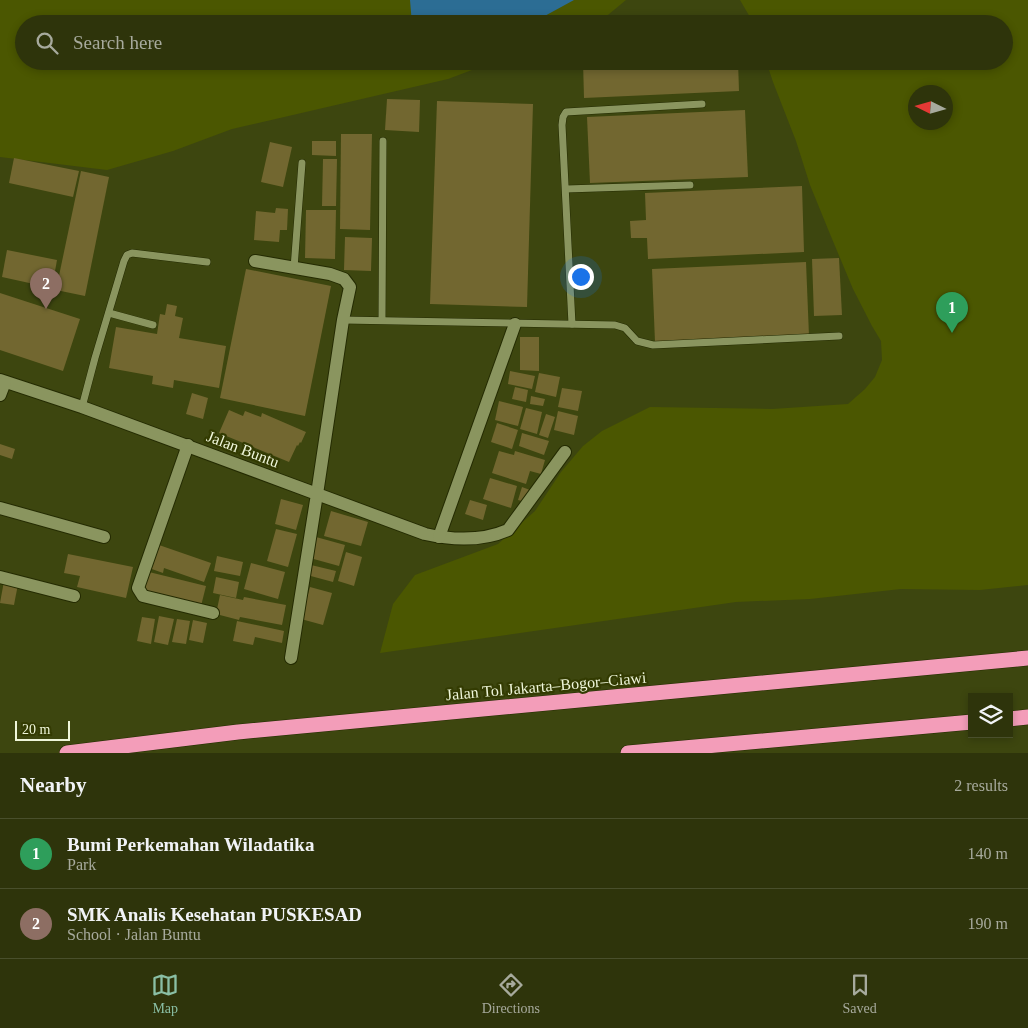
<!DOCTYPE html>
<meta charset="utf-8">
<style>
:root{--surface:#2e340b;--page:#3a3f19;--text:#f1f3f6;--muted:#a7aa9d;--line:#494f2c;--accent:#8abfa5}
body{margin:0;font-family:"Times New Roman",serif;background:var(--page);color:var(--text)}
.controls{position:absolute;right:15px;bottom:15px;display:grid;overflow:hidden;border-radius:0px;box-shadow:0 2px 8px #0003}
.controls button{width:45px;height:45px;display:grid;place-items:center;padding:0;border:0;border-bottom:1px solid var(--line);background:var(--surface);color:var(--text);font:25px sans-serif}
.compass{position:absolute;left:908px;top:85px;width:45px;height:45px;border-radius:50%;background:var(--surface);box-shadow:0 2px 8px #0003;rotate:275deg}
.scale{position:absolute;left:15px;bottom:12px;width:55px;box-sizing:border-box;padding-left:5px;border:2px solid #eff6da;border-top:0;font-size:14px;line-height:18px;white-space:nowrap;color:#eff6da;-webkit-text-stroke:4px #333b02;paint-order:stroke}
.you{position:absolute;left:580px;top:276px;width:18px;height:18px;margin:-12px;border:4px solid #fff;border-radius:50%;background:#1a73e8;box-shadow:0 0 0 8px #1a73e833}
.badge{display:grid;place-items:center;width:32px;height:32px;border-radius:50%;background:var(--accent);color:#fff;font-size:16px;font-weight:700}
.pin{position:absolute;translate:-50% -41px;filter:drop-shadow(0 1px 2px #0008)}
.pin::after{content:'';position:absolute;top:26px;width:18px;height:15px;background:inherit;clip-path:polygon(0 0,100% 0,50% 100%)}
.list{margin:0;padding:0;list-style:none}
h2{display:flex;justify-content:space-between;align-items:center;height:65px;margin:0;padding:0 20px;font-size:21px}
h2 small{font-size:16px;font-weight:400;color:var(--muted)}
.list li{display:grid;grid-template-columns:32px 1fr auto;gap:15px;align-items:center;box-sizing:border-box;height:70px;padding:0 20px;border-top:1px solid var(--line)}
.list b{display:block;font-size:19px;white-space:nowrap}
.list p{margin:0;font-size:16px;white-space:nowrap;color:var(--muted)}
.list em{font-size:16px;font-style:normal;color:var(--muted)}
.icon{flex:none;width:28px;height:28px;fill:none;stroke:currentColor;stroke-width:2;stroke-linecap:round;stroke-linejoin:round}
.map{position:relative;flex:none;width:1028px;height:753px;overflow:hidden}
.search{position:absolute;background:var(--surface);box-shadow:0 2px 8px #0003;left:15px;right:15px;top:15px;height:55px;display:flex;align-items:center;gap:12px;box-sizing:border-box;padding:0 18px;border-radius:28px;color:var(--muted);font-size:19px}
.sheet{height:205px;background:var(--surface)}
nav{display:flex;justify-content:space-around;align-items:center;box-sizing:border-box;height:70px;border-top:1px solid var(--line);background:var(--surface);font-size:14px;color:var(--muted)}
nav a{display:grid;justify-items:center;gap:2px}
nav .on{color:var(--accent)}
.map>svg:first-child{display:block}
.green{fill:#4b5701;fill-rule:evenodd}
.water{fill:#2c6d94}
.building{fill:#726730}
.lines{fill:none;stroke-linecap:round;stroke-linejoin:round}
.lane-casing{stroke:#242b02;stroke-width:8}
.street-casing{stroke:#242b02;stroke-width:14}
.highway-casing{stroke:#242b02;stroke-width:16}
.lane{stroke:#8a955f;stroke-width:7}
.street{stroke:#8a955f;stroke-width:12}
.highway{stroke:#f39db9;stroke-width:15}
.labels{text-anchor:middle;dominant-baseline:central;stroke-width:4.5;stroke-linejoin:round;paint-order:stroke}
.street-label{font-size:16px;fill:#eff6da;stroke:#333b02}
</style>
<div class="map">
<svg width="1028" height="753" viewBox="0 0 1028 753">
<rect width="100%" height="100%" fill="#3d460f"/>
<g class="green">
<path d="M0 0H626L597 24H24V61H496L448 79 232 129 173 151 107 170 0 157Z"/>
<path d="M740 0H1028V585L980 590 901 589 810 599 736 602 380 653 393 604 415 575 498 544 535 511 561 472 583 446 602 431 650 407 772 409 848 404 865 389 875 377 882 360 881 341 872 326 853 289 830 234 810 185 796 141 773 82 766 61H1004V24H754ZM916 92H946V122H916Z"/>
</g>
<path class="water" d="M410 0H574L530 24H412Z"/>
<g class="building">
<path d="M583 61H738L739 91 584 98Z"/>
<path d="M387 99 420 100 419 132 385 130Z"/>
<path d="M437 101 533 104 527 307 430 304Z"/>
<path d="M745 110 748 177 590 183 587 117Z"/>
<path d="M341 134H372L370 230 340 229Z"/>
<path d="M312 141H336V156L312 155Z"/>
<path d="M270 142 292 147 283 187 261 182Z"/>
<path d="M14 158 79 171 73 197 9 183Z"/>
<path d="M323 159H337L336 206H322Z"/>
<path d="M81 171 109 177 85 296 56 290Z"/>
<path d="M802 186 804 252 648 259 647 238H631L630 221 646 220 645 193Z"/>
<path d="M276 208 288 209 287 230H280L279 242 254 240 256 211 275 213Z"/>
<path d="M306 210H336L335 259 305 258Z"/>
<path d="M345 237 372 238 371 271 344 270Z"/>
<path d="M7 250 57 260 52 288 2 277Z"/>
<path d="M839 258 842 315 814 316 812 259Z"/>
<path d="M806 262 809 336 655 342 652 269Z"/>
<path d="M246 269 331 286 305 416 220 398Z"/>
<path d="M0 293 80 319 63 371 0 350Z"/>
<path d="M167 304 177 306 175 316 183 318 179 338 226 346 219 388 174 380 173 388 152 384 153 376 109 368 116 327 157 334 160 314 165 315Z"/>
<path d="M520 337H539V371L520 370Z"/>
<path d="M510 371 535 376 532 389 508 384Z"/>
<path d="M539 373 560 377 556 397 535 392Z"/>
<path d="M515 387 528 390 526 402 512 399Z"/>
<path d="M562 388 582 391 578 411 558 407Z"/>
<path d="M192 393 208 398 203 419 186 414Z"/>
<path d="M531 396 545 399 543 406 530 404Z"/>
<path d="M499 401 523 407 518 426 495 420Z"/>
<path d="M526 408 542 412 537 434 520 429Z"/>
<path d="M229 410 243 416 245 411 261 417 262 413 306 432 301 443 300 442 298 446 297 445 289 462 219 433Z"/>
<path d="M558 411 578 416 574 435 554 430Z"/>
<path d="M546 414 555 417 548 438 539 435Z"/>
<path d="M497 423 518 430 512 449 491 442Z"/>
<path d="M522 433 549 441 544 455 519 446Z"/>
<path d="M0 444 15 449 12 459 0 455Z"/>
<path d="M499 451 514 455 515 451 545 460 541 474 530 471 526 484 492 473Z"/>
<path d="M490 478 517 486 511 508 483 499Z"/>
<path d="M522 487 530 490 526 502 518 500Z"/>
<path d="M281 499 303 505 296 530 275 524Z"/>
<path d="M470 500 487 505 483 520 465 514Z"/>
<path d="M331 511 368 522 361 546 324 536Z"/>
<path d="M276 529 297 534 288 567 267 561Z"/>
<path d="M316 537 345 545 339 566 310 558Z"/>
<path d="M159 545 211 563 204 582 164 568 163 573 149 568Z"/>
<path d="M346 552 362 557 354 586 338 581Z"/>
<path d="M68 554 133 567 126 598 77 587 80 576 64 573Z"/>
<path d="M217 556 243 562 240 576 214 571Z"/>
<path d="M251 563 285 572 278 599 244 589Z"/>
<path d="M311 565 336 571 333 582 307 575Z"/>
<path d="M149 572 206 586 201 606 144 593Z"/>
<path d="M216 577 239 582 236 598 213 593Z"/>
<path d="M4 581 18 584 14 605 0 603Z"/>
<path d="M310 587 332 593 323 625 301 619Z"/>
<path d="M220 595 243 600 244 597 286 605 282 625 240 617 239 620 216 614Z"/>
<path d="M159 616 174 619 168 645 154 642Z"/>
<path d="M142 617 155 619 151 644 137 641Z"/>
<path d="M177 619 190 621 186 644 172 642Z"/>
<path d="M193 620 207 623 203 643 189 640Z"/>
<path d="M237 621 284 631 282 643 255 637 253 645 233 641Z"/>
</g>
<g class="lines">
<defs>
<g id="lane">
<path d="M566 189 690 185"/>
<path d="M294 268 302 163"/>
<path d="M109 313 153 325"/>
<path d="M343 320 615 325 625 328 637 341 653 345 839 336"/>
<path d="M382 320 383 141"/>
<path d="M572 324 562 125 563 117 566 112 702 104"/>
<path d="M82 407 95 358 124 261 127 255 132 253 207 262"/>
</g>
<g id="street">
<path d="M255 261 330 274 344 279 350 287 343 320 317 494 425 534C452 540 483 541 508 530L565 452"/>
<path d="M0 380 82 407 317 494 291 658"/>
<path d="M0 395 5 382"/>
<path d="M188 445 138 588 143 596 213 613"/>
<path d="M0 508 104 537"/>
<path d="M439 537 515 324"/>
<path d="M0 577 74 596"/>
</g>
<g id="highway">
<path d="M1009 719 1028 717"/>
<path d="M67 753 238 732 1028 658"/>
<path d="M628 753 972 722"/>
</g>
</defs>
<use href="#lane" class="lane-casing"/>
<use href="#street" class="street-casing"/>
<use href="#highway" class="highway-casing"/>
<use href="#lane" class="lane"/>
<use href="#street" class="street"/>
<use href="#highway" class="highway"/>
</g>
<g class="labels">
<g class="street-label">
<text transform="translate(243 449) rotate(21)">Jalan Buntu</text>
<text transform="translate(546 686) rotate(-5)">Jalan Tol Jakarta–Bogor–Ciawi</text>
</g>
</g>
</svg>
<div class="controls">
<button><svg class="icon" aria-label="layers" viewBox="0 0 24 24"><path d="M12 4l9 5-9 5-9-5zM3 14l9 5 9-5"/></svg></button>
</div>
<svg class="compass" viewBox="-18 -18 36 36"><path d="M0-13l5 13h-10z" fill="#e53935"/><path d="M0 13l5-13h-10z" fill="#a7aa9d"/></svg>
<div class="scale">20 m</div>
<div class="you"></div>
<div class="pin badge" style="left:952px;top:333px;background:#2e9e5b">1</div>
<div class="pin badge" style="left:46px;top:309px;background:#8d6e63">2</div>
<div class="search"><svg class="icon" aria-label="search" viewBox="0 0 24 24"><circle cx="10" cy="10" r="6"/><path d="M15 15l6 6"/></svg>Search here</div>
</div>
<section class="sheet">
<h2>Nearby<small>2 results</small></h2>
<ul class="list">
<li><span class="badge" style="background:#2e9e5b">1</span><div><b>Bumi Perkemahan Wiladatika</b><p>Park</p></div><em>140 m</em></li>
<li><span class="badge" style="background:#8d6e63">2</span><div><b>SMK Analis Kesehatan PUSKESAD</b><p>School · Jalan Buntu</p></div><em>190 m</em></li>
</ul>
</section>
<nav>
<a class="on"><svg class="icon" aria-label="map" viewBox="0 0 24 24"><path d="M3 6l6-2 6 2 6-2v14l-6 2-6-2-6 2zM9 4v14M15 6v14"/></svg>Map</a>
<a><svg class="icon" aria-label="directions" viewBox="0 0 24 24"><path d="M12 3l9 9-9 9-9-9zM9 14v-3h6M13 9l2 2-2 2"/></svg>Directions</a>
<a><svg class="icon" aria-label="saved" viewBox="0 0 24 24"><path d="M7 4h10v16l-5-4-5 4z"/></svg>Saved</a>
</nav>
